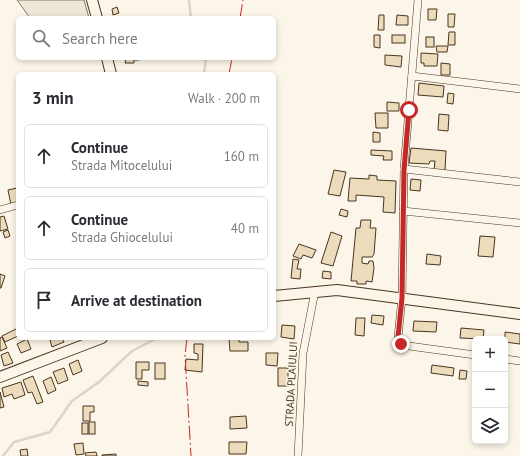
<!DOCTYPE html>
<meta charset="utf-8">
<style>
:root{--surface:#fff;--page:#f7f7f7;--text:#2b2b33;--muted:#7c7c81;--line:#e1e1e2}
body{margin:0;font-family:"PT Sans",sans-serif;background:var(--page);color:var(--text)}
.controls{position:absolute;right:12px;bottom:12px;display:grid;overflow:hidden;border-radius:6px;box-shadow:0 2px 6px #0003}
.controls button{width:36px;height:36px;display:grid;place-items:center;padding:0;border:0;border-bottom:1px solid var(--line);background:var(--surface);color:var(--text);font:20px sans-serif}
.stop{position:absolute;width:12px;height:12px;margin:-9px;border:3px solid #c62828;border-radius:50%;background:#fff}
.stop.end{background:#c62828;border-color:#fff;box-shadow:0 1px 4px #0008}
.list{margin:0;padding:0;list-style:none}
h2{display:flex;justify-content:space-between;align-items:center;height:52px;margin:0;padding:0 16px;font-size:17px}
h2 small{font-size:13px;font-weight:400;color:var(--muted)}
.list li{display:grid;grid-template-columns:26px 1fr auto;gap:12px;align-items:center;box-sizing:border-box;height:64px;margin:0 8px 8px;padding:0 8px;border:1px solid var(--line);border-radius:6px}
.list b{display:block;font-size:15px;white-space:nowrap}
.list p{margin:0;font-size:13px;white-space:nowrap;color:var(--muted)}
.list em{font-size:13px;font-style:normal;color:var(--muted)}
.icon{flex:none;width:22px;height:22px;fill:none;stroke:currentColor;stroke-width:2;stroke-linecap:round;stroke-linejoin:round}
.map{position:relative;flex:none;width:520px;height:456px;overflow:hidden}
.search{position:absolute;background:var(--surface);box-shadow:0 2px 6px #0003;left:16px;top:16px;width:260px;height:44px;display:flex;align-items:center;gap:10px;box-sizing:border-box;padding:0 14px;border-radius:6px;color:var(--muted);font-size:15px}
.panel{position:absolute;background:var(--surface);box-shadow:0 2px 6px #0003;left:16px;top:72px;width:260px;height:268px;border-radius:6px}
.map>svg:first-child{display:block}
.green{fill:#ede6d9;stroke:#887966}
.lines{fill:none;stroke-linecap:round;stroke-linejoin:round}
.stream{stroke:#dcd4c6;stroke-width:2.5}
.building{fill:#ecdcbc;stroke:#4a3520}
.street-casing{stroke:#4a3520;stroke-width:8}
.secondary-casing{stroke:#4a3520;stroke-width:12}
.street{stroke:#fbf6e9;stroke-width:7}
.secondary{stroke:#fbf6e9;stroke-width:10}
.power{stroke:#c62828;stroke-width:1;stroke-dasharray:14 3 2 3;stroke-linecap:butt}
.route{stroke:#c62828;stroke-width:5}
.labels{text-anchor:middle;dominant-baseline:central;stroke-width:3;stroke-linejoin:round;paint-order:stroke}
.street-label{font-size:11px;fill:#4a3520;stroke:#fbf6e9}
</style>
<div class="map">
<svg width="520" height="456" viewBox="0 0 520 456">
<rect width="100%" height="100%" fill="#fbf6e9"/>
<path class="green" d="M17 0H84L89 18H30Z"/>
<g class="lines">
<g class="stream">
<path d="M189 0 191 18"/>
<path d="M204 74 206 58"/>
<path d="M3 456 14 442 50 432 72 401 99 382 132 351 157 338"/>
</g>
</g>
<g class="building">
<path d="M117 7 119 13 113 15 112 9Z"/>
<path d="M428 9H437L436 20H428Z"/>
<path d="M448 14H455L454 27H448Z"/>
<path d="M379 15H384V30H378Z"/>
<path d="M397 15 408 16V25H396Z"/>
<path d="M449 32H455V45H448Z"/>
<path d="M374 35H380V48L374 47Z"/>
<rect x="392" y="35" width="13" height="8"/>
<rect x="426" y="37" width="8" height="10"/>
<path d="M436 46H448L447 52H437Z"/>
<path d="M421 53 438 54 437 66H424V63H421Z"/>
<path d="M385 55 402 56 401 67 385 65Z"/>
<path d="M126 58H139V60H134V63H125Z"/>
<path d="M441 63 450 64V75H441Z"/>
<path d="M419 83 444 86 443 97 418 95Z"/>
<path d="M448 93 454 94 453 104 447 103Z"/>
<path d="M387 102 399 103V111H387Z"/>
<path d="M375 113H388V128H376Z"/>
<path d="M439 114 449 115 448 131 438 130Z"/>
<path d="M373 132 380 133V142H373Z"/>
<path d="M411 148 446 151 445 171 434 170 435 161H430L429 164 409 163Z"/>
<path d="M371 150 392 151V160H383L384 156 371 155Z"/>
<path d="M334 170 346 172 340 196 328 194Z"/>
<path d="M369 175 377 176V180L396 181 395 213 383 212 384 197 356 195V201H348L350 178 369 179Z"/>
<path d="M411 179 421 180 420 191 410 190Z"/>
<path d="M17 188 18 204 11 205 8 190Z"/>
<path d="M341 209 348 211 347 217 339 215Z"/>
<path d="M4 216 8 229 0 231V217Z"/>
<path d="M361 220H371L370 228H376L374 254 372 257H362V263L368 264 369 261H373L374 268 372 282 366 281V284H357V281H351L356 228H360Z"/>
<path d="M8 230 10 236 5 238 3 232Z"/>
<path d="M331 232 342 236 333 266 321 263Z"/>
<path d="M480 236 495 237 493 257 478 256Z"/>
<path d="M299 244 316 250 312 258 303 255 301 259 293 256Z"/>
<path d="M427 254 441 256 440 265 426 264Z"/>
<path d="M293 259 299 260 297 269H301L300 279 291 278Z"/>
<path d="M323 271 331 272V279L322 278Z"/>
<path d="M0 274 5 276 1 288H0Z"/>
<path d="M372 315 384 316 383 325 371 323Z"/>
<path d="M356 318H365L364 336 355 335Z"/>
<path d="M414 321 437 322 436 332 413 331Z"/>
<path d="M282 325 295 326 294 339 281 337Z"/>
<path d="M18 328V336L5 342 2 336Z"/>
<path d="M461 328 484 330 483 339 460 338Z"/>
<path d="M505 332 520 334V344L505 342Z"/>
<path d="M2 337 7 348 0 351V338Z"/>
<path d="M55 338H62L64 342 52 347 50 340Z"/>
<path d="M229 338H239V342H248V351H230Z"/>
<path d="M27 339 31 349 21 353 17 344Z"/>
<path d="M194 344H203L202 372 185 370 186 359 198 360V354L194 353Z"/>
<path d="M8 352 13 363 4 366 1 355Z"/>
<path d="M266 353H278L277 366 266 365Z"/>
<path d="M78 360 82 371 73 375 69 364Z"/>
<path d="M136 362H149V370H142V379H136Z"/>
<rect x="155" y="363" width="10" height="16"/>
<path d="M432 365 454 368 453 376 431 373Z"/>
<path d="M64 368 68 380 58 384 53 372Z"/>
<rect x="278" y="368" width="10" height="18"/>
<path d="M460 370 467 371 466 379H459Z"/>
<path d="M33 376 43 402 37 404 32 392 28 393 23 380Z"/>
<path d="M51 377 56 390 48 394 43 381Z"/>
<path d="M138 381 148 382V386L138 385Z"/>
<path d="M21 382 25 395 14 399 12 394 4 397 2 388Z"/>
<path d="M0 392 4 407 0 408Z"/>
<path d="M83 406H94V412H90V421H83Z"/>
<path d="M246 416 247 428 230 429V417Z"/>
<rect x="89" y="422" width="6" height="12"/>
<rect x="82" y="423" width="6" height="11"/>
<path d="M229 442H247L246 454H229Z"/>
<path d="M83 443 84 454 76 455 74 444Z"/>
<path d="M27 449 28 456H21L20 450Z"/>
<path d="M96 452 97 456H86L85 453Z"/>
<path d="M116 454V456H102V455Z"/>
</g>
<g class="lines">
<defs>
<g id="street">
<path d="M418 0 404 169 402 298 398 337 401 344 409 346 475 355"/>
<path d="M412 76 520 89"/>
<path d="M404 169 520 182"/>
<path d="M0 210 18 205"/>
<path d="M403 211 520 223"/>
<path d="M505 359 520 361"/>
<path d="M298 456 303 353 315 291"/>
</g>
<g id="secondary">
<path d="M92 0 97 18"/>
<path d="M107 58 111 74"/>
<path d="M274 296 337 290 520 314"/>
<path d="M0 377 102 338"/>
</g>
</defs>
<use href="#street" class="street-casing"/>
<use href="#secondary" class="secondary-casing"/>
<use href="#street" class="street"/>
<use href="#secondary" class="secondary"/>
<g class="power">
<path d="M240 18 243 0"/>
<path d="M229 74 232 58"/>
<path d="M187 338 185 355 191 456"/>
</g>
</g>
<g class="lines">
<path class="route" d="M401 344 398 337 402 298 404 170 409 110"/>
</g>
<g class="labels">
<g class="street-label">
<text transform="translate(291 384) rotate(-87)">STRADA PLAIULUI</text>
</g>
</g>
</svg>
<div class="controls">
<button>+</button>
<button>−</button>
<button><svg class="icon" aria-label="layers" viewBox="0 0 24 24"><path d="M12 4l9 5-9 5-9-5zM3 14l9 5 9-5"/></svg></button>
</div>
<div class="stop" style="left:409px;top:110px"></div>
<div class="stop end" style="left:401px;top:344px"></div>
<div class="search"><svg class="icon" aria-label="search" viewBox="0 0 24 24"><circle cx="10" cy="10" r="6"/><path d="M15 15l6 6"/></svg>Search here</div>
<section class="panel">
<h2>3 min<small>Walk · 200 m</small></h2>
<ul class="list">
<li><svg class="icon" aria-label="ahead" viewBox="0 0 24 24"><path d="M12 20V5M6 11l6-6 6 6"/></svg><div><b>Continue</b><p>Strada Mitocelului</p></div><em>160 m</em></li>
<li><svg class="icon" aria-label="ahead" viewBox="0 0 24 24"><path d="M12 20V5M6 11l6-6 6 6"/></svg><div><b>Continue</b><p>Strada Ghiocelului</p></div><em>40 m</em></li>
<li><svg class="icon" aria-label="arrive" viewBox="0 0 24 24"><path d="M6 21V4h12l-3 4 3 4H6"/></svg><div><b>Arrive at destination</b></div></li>
</ul>
</section>
</div>
